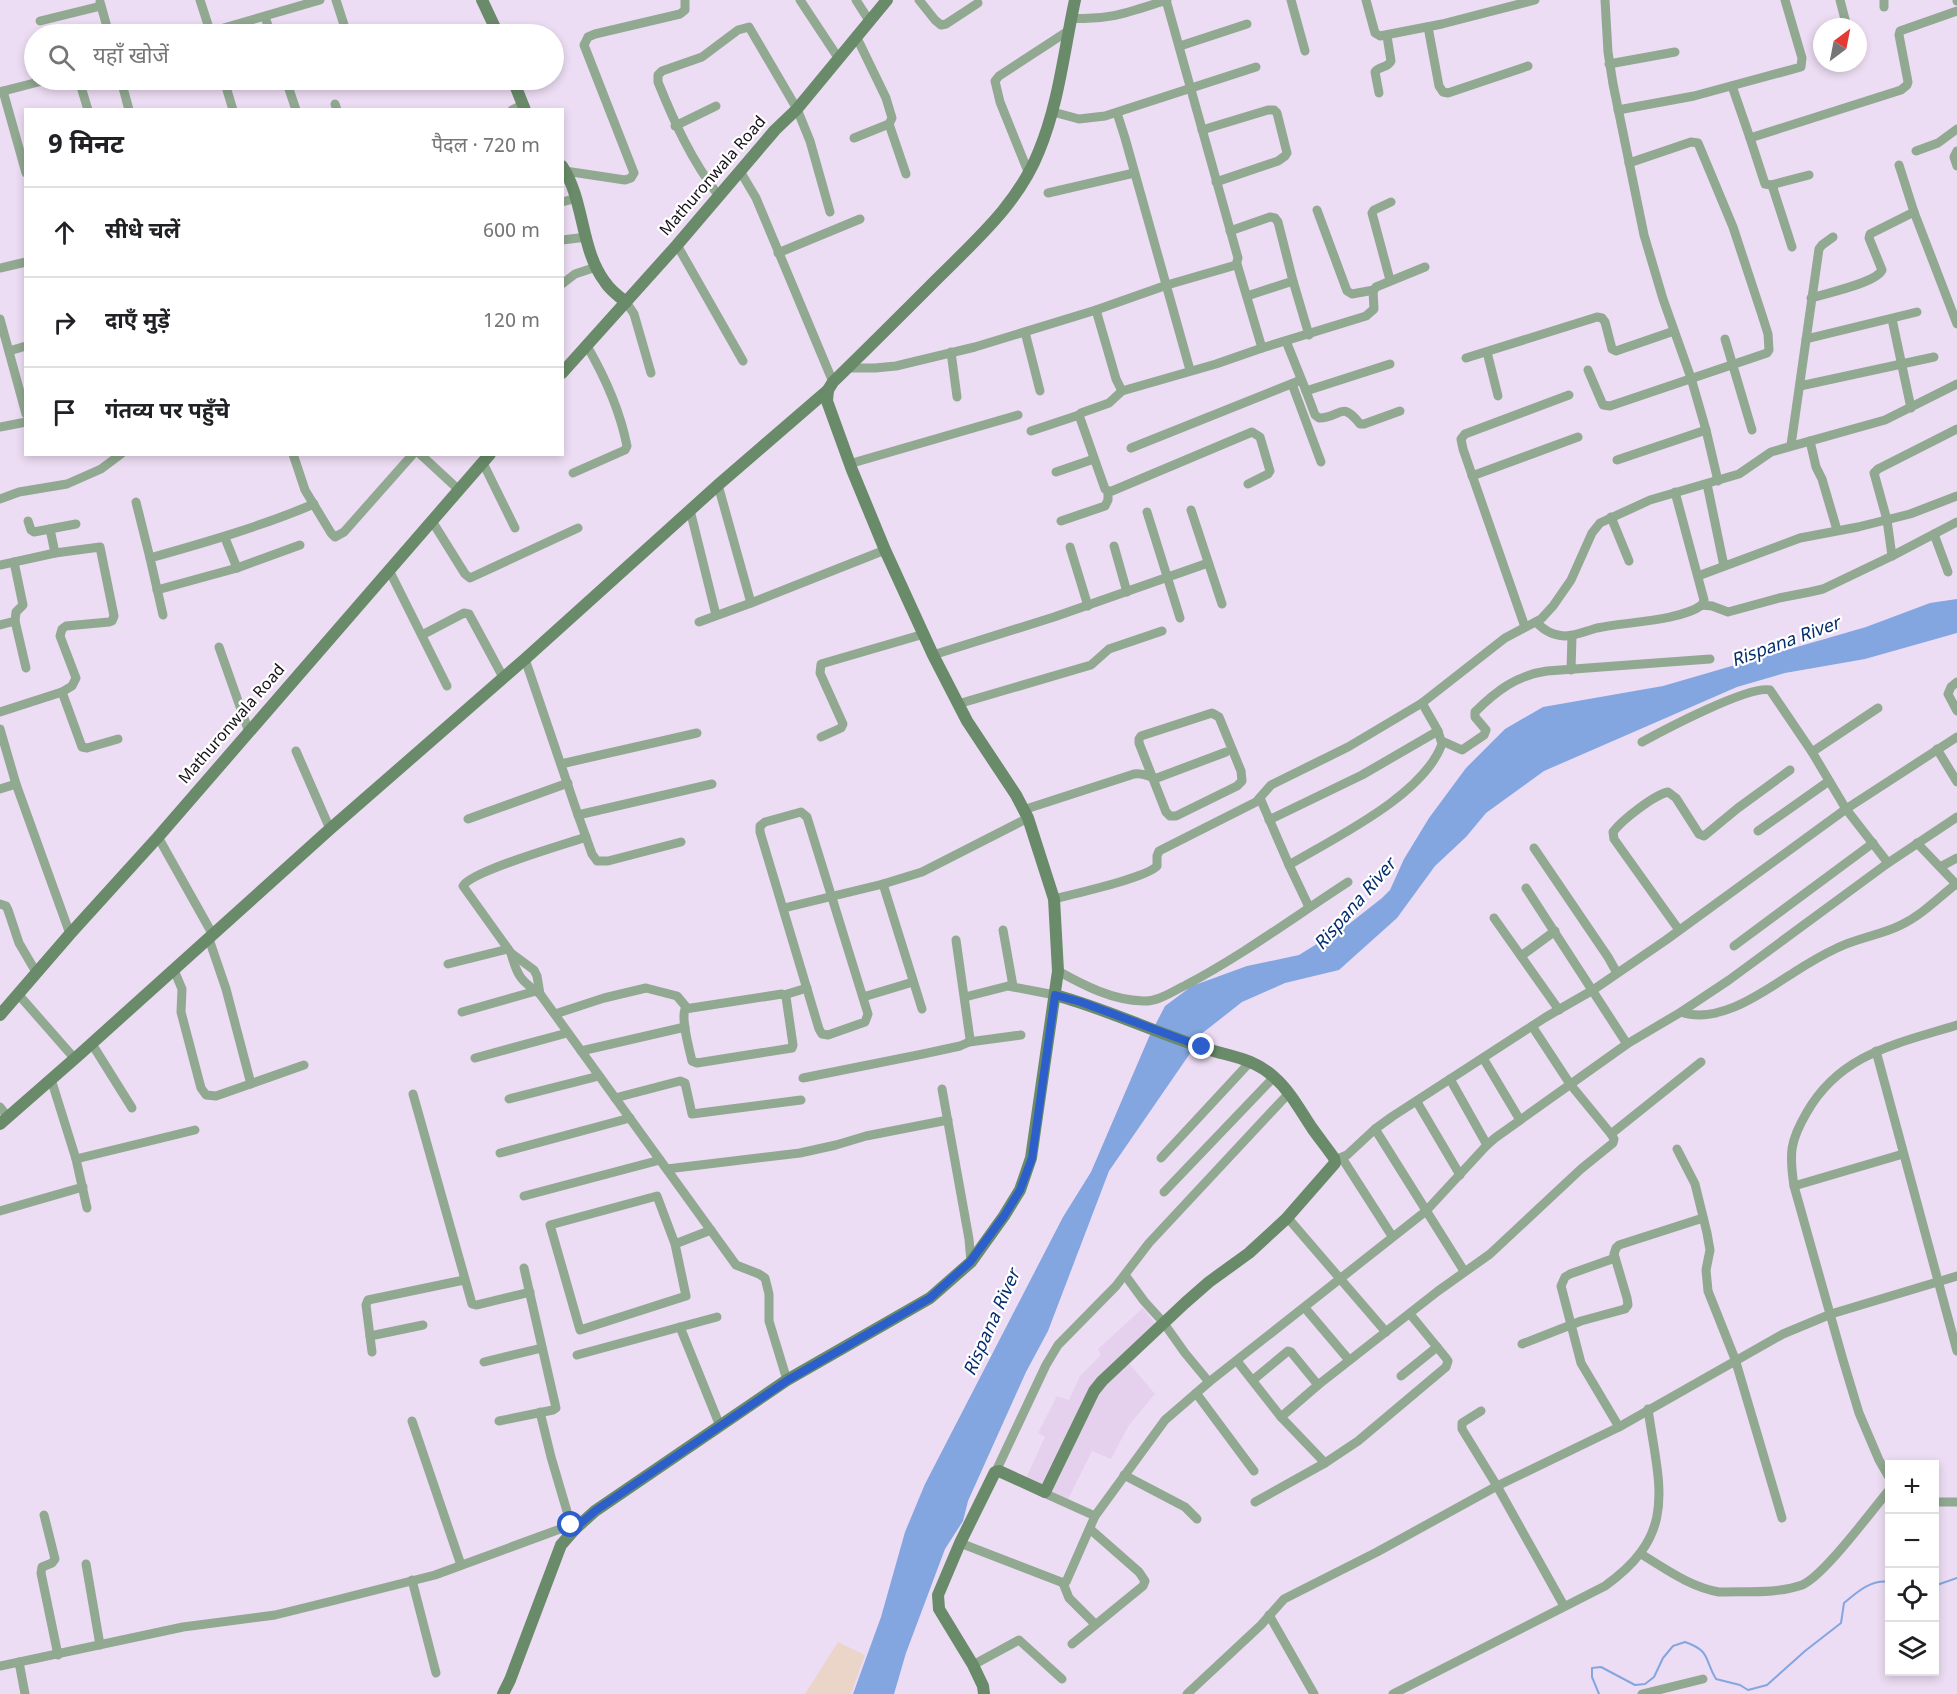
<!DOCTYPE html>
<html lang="hi">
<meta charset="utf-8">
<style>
:root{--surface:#fff;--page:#f6f6f6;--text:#202124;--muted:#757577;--line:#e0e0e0}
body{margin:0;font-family:Georgia,"Noto Sans Devanagari",serif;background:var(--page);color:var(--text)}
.controls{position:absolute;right:18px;bottom:18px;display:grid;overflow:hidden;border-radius:0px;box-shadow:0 3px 9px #0003}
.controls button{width:54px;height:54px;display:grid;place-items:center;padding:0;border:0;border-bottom:2px solid var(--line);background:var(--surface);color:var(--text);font:30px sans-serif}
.compass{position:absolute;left:1813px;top:18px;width:54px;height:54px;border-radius:50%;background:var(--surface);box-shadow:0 3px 9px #0003;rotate:32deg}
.stop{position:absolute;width:18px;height:18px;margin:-14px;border:4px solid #2c5ecc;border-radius:50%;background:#fff}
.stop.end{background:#2c5ecc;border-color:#fff;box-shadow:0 2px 6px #0008}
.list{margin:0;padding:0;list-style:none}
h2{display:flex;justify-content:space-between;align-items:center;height:78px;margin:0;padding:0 24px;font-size:26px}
h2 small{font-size:20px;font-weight:400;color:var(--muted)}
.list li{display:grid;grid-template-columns:39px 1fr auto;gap:18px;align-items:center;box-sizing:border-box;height:90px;padding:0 24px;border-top:2px solid var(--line)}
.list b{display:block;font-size:22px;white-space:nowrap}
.list em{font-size:20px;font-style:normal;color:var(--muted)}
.icon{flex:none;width:33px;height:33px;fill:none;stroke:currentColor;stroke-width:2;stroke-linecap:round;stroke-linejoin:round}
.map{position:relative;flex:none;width:1957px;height:1694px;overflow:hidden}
.search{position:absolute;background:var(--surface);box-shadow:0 3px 9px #0003;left:24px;top:24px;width:540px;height:66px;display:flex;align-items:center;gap:15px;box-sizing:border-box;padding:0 21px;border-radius:33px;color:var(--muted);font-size:22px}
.panel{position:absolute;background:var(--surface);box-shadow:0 3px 9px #0003;left:24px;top:108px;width:540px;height:348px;border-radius:0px}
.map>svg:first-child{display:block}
.built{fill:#e5d0ed}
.education{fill:#ebd5c8}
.water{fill:#83a6e0}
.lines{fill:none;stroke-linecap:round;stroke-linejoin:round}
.stream{stroke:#83a6e0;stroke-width:2}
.street{stroke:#91a891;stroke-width:9}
.secondary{stroke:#698b69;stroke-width:12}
.route{stroke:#2c5ecc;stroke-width:8}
.labels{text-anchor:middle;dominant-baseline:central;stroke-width:4.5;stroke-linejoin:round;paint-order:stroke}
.street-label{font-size:16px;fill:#161118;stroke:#fff}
.water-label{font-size:18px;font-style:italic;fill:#032d6f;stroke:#fff}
</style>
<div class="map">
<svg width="1957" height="1694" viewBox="0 0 1957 1694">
<rect width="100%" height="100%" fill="#edddf4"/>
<path class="built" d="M1143 1308 1157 1326 1122 1355 1155 1394 1129 1425 1111 1459 1092 1451 1068 1499 1025 1480 1045 1437 1038 1433 1057 1396 1069 1400 1080 1376 1101 1355 1098 1349Z"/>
<path class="education" d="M838 1642 865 1655 851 1694H805Z"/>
<path class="water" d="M1957 599V633L1865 659 1785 673 1737 687 1544 771 1486 813 1466 837 1435 866 1397 918 1339 970 1285 983 1242 1002 1200 1035 1191 1052 1109 1171 1048 1331 1026 1372 968 1501 963 1521 945 1549 906 1653 894 1694H853L881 1617 905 1532 925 1484 1063 1217 1091 1172 1149 1037 1165 1006 1192 986 1247 966 1299 955 1349 924 1382 898 1390 890 1404 859 1429 818 1466 768 1505 729 1543 707 1663 686 1866 627 1930 603Z"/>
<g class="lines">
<g class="stream">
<path d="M1934 1586 1957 1578"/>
<path d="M1599 1694 1592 1677V1668L1601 1667 1635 1685 1645 1684 1654 1677 1663 1658 1673 1646 1685 1642C1711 1651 1704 1659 1716 1679L1740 1685 1748 1690 1767 1685 1805 1651 1841 1623 1844 1603C1857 1592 1871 1579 1890 1582"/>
</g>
<g class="street">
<path d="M200 0 211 34"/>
<path d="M336 0 347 34"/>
<path d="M800 0 839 59"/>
<path d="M856 0 870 22"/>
<path d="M919 0 935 20 941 25 946 24 978 3"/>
<path d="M1291 0 1305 51"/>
<path d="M1366 0 1375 33 1380 36 1442 24 1535 0"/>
<path d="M1605 0 1608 52 1613 84 1644 235 1663 299 1691 378 1706 430 1718 481"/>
<path d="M1840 0 1847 27"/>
<path d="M1884 0V7"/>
<path d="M1957 0V1"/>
<path d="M100 2 109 34"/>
<path d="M265 17 271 34"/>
<path d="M1071 18C1109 21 1132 11 1167 0"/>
<path d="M40 21 101 6"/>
<path d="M1428 27 1439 86 1443 92 1448 93 1528 66"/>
<path d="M203 34 320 0"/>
<path d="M1180 46 1247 24"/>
<path d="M1609 64 1675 52"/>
<path d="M79 80 88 110"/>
<path d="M121 80 129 110"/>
<path d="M224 80 233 110"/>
<path d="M286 80 296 110"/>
<path d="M1732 86 1750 138 1901 90 1907 85 1908 82 1899 35 1900 31 1957 11"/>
<path d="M3 91 26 173"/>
<path d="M0 92 46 80"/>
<path d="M1379 93 1375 72C1379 66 1388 68 1391 61L1387 36"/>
<path d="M335 104 337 110"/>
<path d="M512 110 522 105"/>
<path d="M1618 110 1694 96 1801 67 1802 58 1785 0"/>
<path d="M1053 112 1079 119 1105 116 1256 67"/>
<path d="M1117 113 1125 138 1190 370"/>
<path d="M889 124 906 174"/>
<path d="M675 126 716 106"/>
<path d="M1202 130 1268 110H1274L1277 113 1287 153 1285 156 1278 161 1216 182"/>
<path d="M854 138 889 124 892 118 886 98 857 38"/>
<path d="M1750 138 1765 184 1771 185 1809 175"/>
<path d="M1916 151 1938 143 1957 129"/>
<path d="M1957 151 1954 157 1957 166"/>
<path d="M1899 165 1914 212 1957 324"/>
<path d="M565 171 625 180 631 178 634 173 584 45 588 37 595 34 680 14 685 10V0"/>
<path d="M740 171 756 198 833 382"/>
<path d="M1029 174 1000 102 995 81 999 76 1068 31"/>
<path d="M1772 185 1792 247"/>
<path d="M1048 193 1134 173"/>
<path d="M718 195C691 159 675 124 658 82V75L662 71 702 57 738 30 749 27 797 109 810 141 830 212"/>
<path d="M562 202 577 198"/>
<path d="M1317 210 1347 291 1352 294 1374 290"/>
<path d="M1230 231 1270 217 1275 218 1278 222 1293 281 1247 296"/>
<path d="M562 240 587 237"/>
<path d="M677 245 743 361"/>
<path d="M778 253 860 219"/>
<path d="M0 268 26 262"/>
<path d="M1390 280 1372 213 1374 210 1391 202"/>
<path d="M1293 281 1309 335"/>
<path d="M562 284 575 274 596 267"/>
<path d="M1811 298C1827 293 1876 283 1882 270L1869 238 1870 234 1914 212"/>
<path d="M626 302 634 314 651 373"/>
<path d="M1096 310 1116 379 1122 391 1216 364 1262 348 1237 264"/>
<path d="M0 319 26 414"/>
<path d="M1892 319 1911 408"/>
<path d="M1025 332 1040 391"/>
<path d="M1725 339 1752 430"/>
<path d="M1806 339 1917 312"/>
<path d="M1286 341 1306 391 1390 364"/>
<path d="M1262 348 1366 316 1374 309 1373 291 1376 287 1425 267"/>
<path d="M9 351 26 346"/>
<path d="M951 352 957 397"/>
<path d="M1487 352 1498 396"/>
<path d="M1466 358 1597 317 1602 318 1605 322 1612 349 1616 351 1674 331"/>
<path d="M848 368H875L896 366 975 347 1096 310 1167 285 1236 265 1238 258 1166 0"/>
<path d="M1588 370 1603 405 1610 406 1767 353 1769 350 1768 334 1762 315 1733 227 1698 143 1691 142 1629 163"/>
<path d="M1292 384 1321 462"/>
<path d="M1800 386 1934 357"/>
<path d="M1122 391 1109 403 1081 413 1079 415 1105 489 1108 491H1112L1252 432 1260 437 1270 471 1268 474 1248 484"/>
<path d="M1306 391 1315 415 1319 418C1342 417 1341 400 1360 424H1364L1400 411"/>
<path d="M0 427 26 422"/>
<path d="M1031 431 1079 415"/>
<path d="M1810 441 1816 467 1822 479 1837 530"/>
<path d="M1791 445 1819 249 1822 245 1833 237"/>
<path d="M1131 448 1301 380"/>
<path d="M293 454 305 490 331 533 335 537 344 532 413 454"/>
<path d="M420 454 459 490"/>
<path d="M1617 460 1706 430"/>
<path d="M483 463 515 528"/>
<path d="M849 464 1018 415"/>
<path d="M1056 472 1094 459"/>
<path d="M573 473 625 450 627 446C620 411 605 377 587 346"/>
<path d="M1472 476 1578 437"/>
<path d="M1707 484 1724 566"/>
<path d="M718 485 751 603 885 550"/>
<path d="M0 499 19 492 67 484 101 469 121 454"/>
<path d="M136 502 150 558"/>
<path d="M690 510 716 615"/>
<path d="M1191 510 1222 604"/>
<path d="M1147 512 1180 618"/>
<path d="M1611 517 1629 561"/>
<path d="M28 521 31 530 34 532 76 524"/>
<path d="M432 521 465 574 470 578 578 528"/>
<path d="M1061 521 1105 506 1108 500V491"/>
<path d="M50 529 55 553"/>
<path d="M1934 534 1948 572"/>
<path d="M225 538 237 568"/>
<path d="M1114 546 1127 592"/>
<path d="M1070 547 1088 606"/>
<path d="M1892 556 1957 522"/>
<path d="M0 565 55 553 100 547 114 616 112 621 109 622 66 626 62 629 60 636 76 678 72 686 62 692 0 712"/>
<path d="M389 570 447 686"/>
<path d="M1698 576 1800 538 1858 527 1910 514 1957 496"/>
<path d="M157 590 237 568 300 545"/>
<path d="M1702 605 1712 606 1728 612 1779 598 1810 592 1823 589 1892 556 1887 520 1874 473 1878 469 1957 429"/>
<path d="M163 615 150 558C207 542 259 527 314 504"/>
<path d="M15 621 26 668"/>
<path d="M699 622 751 603"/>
<path d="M1536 622C1545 631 1552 635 1565 636 1576 636 1586 631 1597 628 1625 622 1680 621 1702 605L1704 600 1675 492"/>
<path d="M0 625 15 621 16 612 23 605 14 562"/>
<path d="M1525 627 1463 449 1461 439 1465 434 1569 395"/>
<path d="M422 635 464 613 469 614 503 677"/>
<path d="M219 647 249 732"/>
<path d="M933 655 1054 617 1208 563"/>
<path d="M525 659 578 815 712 784"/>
<path d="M1571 670 1572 636"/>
<path d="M1957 682 1951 687 1948 694 1957 711"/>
<path d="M62 692 82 747 87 748 118 739"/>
<path d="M958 704 1091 665 1109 649 1162 631"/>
<path d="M1212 713 1219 717 1241 771 1242 781 1237 786 1176 816H1170L1166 812 1139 743V739L1141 736Z"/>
<path d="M0 729 16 784 70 934"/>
<path d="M821 737 841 728 843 724 820 673 821 664 924 634"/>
<path d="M1442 741 1462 750 1484 735 1486 730 1475 717V712C1496 691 1517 675 1547 671L1710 659"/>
<path d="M1642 742C1664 730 1749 685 1770 690L1812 752 1846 809 1888 863"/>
<path d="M1937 749 1957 782"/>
<path d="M296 751 330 829"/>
<path d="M1812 752 1878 708"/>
<path d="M561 764 697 733"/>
<path d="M0 789 16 784"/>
<path d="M1260 798 1289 865 1309 907"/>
<path d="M1023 810 1134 774C1146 772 1148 778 1157 778L1226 752"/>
<path d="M801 812 807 817 868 1014 865 1022 828 1035 822 1034 819 1029 760 832V826L765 822Z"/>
<path d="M578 815 592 854 597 861H608L681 842"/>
<path d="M468 819 568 783"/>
<path d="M1269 820 1362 775 1438 731"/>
<path d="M1758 831 1829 781"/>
<path d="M158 837 213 935"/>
<path d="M1917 843 1957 885"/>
<path d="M1534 848 1608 957 1617 973"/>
<path d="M1289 865C1334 838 1423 796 1442 744L1438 731 1422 703"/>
<path d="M1940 867 1957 858"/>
<path d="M883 884 922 1009"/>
<path d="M1526 888 1627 1044"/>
<path d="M1054 899C1074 894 1146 878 1157 866V856L1159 851 1256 802 1271 785 1348 747 1422 703 1505 638 1541 619 1553 606 1571 580 1592 533 1600 523 1650 500 1739 474 1771 452 1885 420 1957 384"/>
<path d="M0 904 6 906 8 910 19 943 36 972"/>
<path d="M784 908 883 884 922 872 1028 818"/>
<path d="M1494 918 1559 1010"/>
<path d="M1003 930 1013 986"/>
<path d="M1679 930 1614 839 1613 832C1622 820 1654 795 1668 792L1676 798 1699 834 1704 836 1738 808 1790 770"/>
<path d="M209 939 226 989 251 1084"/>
<path d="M1734 946 1873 843"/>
<path d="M511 953C517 976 521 981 540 994L736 1265 759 1274 765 1278 769 1294V1321L787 1380"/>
<path d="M1521 956 1555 931"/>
<path d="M448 964 508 949"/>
<path d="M174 970 182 989 181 1012 201 1088 206 1095 216 1096 304 1065"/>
<path d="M1058 971C1085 986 1112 1000 1143 1001 1158 1002 1173 991 1186 985 1243 955 1294 917 1348 882"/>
<path d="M18 994 75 1059"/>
<path d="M540 994 537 976 534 970 511 953 463 886C471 871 566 844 586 837"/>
<path d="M782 994 786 997 793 1045 792 1048 697 1063 692 1061C689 1048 681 1020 685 1009Z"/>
<path d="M784 995 807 988"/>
<path d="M863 997 913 982"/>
<path d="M965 997 1008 986 1055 995"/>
<path d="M462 1012 536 991"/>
<path d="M1681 1012C1719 1025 1763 992 1793 973 1807 964 1822 955 1837 948 1857 938 1881 935 1901 925 1922 915 1938 898 1956 884"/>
<path d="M555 1014 604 998 646 988 677 996 687 1008"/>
<path d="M969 1042 1021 1035"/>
<path d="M92 1044 132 1108"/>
<path d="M581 1051 685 1027"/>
<path d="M1876 1051 1957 1351"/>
<path d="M475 1058 567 1033"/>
<path d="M1483 1058 1520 1120"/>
<path d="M803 1078 923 1054 960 1046 969 1042 970 1039 956 940"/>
<path d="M51 1079 76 1159 87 1208"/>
<path d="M1450 1079 1487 1145"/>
<path d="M942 1089 969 1239 971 1262"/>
<path d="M413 1094 472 1304 476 1305 530 1292"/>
<path d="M615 1098 680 1081 685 1083 692 1114 801 1100"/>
<path d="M509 1099 599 1076"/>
<path d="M1417 1102 1460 1175"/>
<path d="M0 1107 8 1117"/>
<path d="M1375 1129 1464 1271"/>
<path d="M1611 1134 1701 1062"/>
<path d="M1677 1149 1695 1184 1707 1233 1710 1250 1706 1270 1708 1291 1735 1359 1782 1518"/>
<path d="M500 1153 630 1118"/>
<path d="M1161 1158 1251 1061"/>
<path d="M1342 1158 1392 1236"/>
<path d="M76 1159 195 1130"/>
<path d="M1335 1160 1347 1155 1375 1129 1393 1116 1546 1017 1593 990 1666 940 1846 809 1957 737"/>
<path d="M667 1169 800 1153 836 1145 866 1136 948 1120"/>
<path d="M1794 1186 1903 1154"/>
<path d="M1164 1192 1274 1077"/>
<path d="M524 1196 660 1160"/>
<path d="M0 1211 83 1187"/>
<path d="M1287 1217 1386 1332"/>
<path d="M675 1244 657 1196 550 1225 580 1330 686 1296 675 1244 711 1230"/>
<path d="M1615 1258 1570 1274 1565 1277 1561 1286 1581 1363 1619 1427"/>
<path d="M1125 1275 1144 1301 1163 1322 1185 1353 1209 1382"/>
<path d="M1305 1308 1349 1360"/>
<path d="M680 1327 720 1426"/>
<path d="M370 1336 423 1325"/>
<path d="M1522 1344 1581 1321 1625 1309 1628 1305 1627 1298 1614 1254 1616 1248 1619 1245 1703 1218"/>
<path d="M372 1352 366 1305 368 1300 464 1280"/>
<path d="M577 1355 717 1317"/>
<path d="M1237 1361 1281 1417 1318 1385 1438 1291 1490 1254 1581 1169 1613 1143 1614 1139 1611 1134 1570 1084 1532 1026"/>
<path d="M484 1362 542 1348"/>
<path d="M1401 1376 1437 1347"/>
<path d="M1253 1380 1288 1351 1291 1352 1318 1385"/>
<path d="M1196 1393 1254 1471"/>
<path d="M1481 1411 1462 1423V1429L1497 1486 1564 1606"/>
<path d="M540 1412 551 1457 571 1525 575 1529"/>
<path d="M1281 1417 1325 1463"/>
<path d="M412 1421 461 1565"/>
<path d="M499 1421 553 1410 556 1408 524 1268"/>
<path d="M996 1471 1046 1365 1058 1345 1116 1286 1149 1243 1289 1093"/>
<path d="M1124 1475 1185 1507 1197 1519"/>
<path d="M1890 1479 1879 1460 1859 1413 1843 1360 1794 1186C1789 1153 1790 1141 1807 1112 1841 1053 1897 1044 1957 1025"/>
<path d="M1044 1493 1095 1516"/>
<path d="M1255 1502 1325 1463 1358 1441 1446 1367 1448 1361 1446 1358 1410 1314"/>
<path d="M1934 1502H1957"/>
<path d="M44 1515 55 1559 52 1563 42 1567 41 1573 58 1655"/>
<path d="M960 1543 1061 1582H1066L1095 1516 1165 1420 1209 1382 1426 1211 1487 1145 1495 1138 1627 1044 1681 1012 1729 980 1888 863 1957 817"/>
<path d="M1641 1554C1666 1569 1690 1587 1719 1592 1746 1591 1777 1594 1802 1585 1824 1576 1872 1510 1890 1489"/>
<path d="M86 1564 100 1645"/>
<path d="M412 1580 436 1673"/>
<path d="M1063 1583 1069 1598 1095 1624"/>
<path d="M1269 1615 1314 1694"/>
<path d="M1072 1644 1143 1586 1145 1581 1139 1572 1090 1529"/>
<path d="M19 1662 25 1694"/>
<path d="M973 1665 1019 1640 1062 1679"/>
<path d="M0 1666 183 1627 275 1615 332 1601 435 1575 571 1525"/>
<path d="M1187 1694 1261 1625 1284 1599 1377 1552 1497 1486 1619 1427 1783 1334 1831 1314 1957 1276"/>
<path d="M1393 1694 1605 1586C1679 1533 1659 1487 1648 1409"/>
<path d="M1642 1694 1703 1679"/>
</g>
<g class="secondary">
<path d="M482 0 498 34"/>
<path d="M513 80 525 110"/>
<path d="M562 166C585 201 580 249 605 282 610 290 618 296 626 302"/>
<path d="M562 373 677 245 775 130 797 109 887 0"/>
<path d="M0 1015 70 934 158 837 490 454"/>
<path d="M0 1124 80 1054 330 829 525 659 718 485 828 390 833 382C869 347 905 311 940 276 978 238 1019 202 1039 151 1059 103 1064 50 1075 0"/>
<path d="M503 1694 510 1680 561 1545 575 1529 595 1511 787 1380 930 1298 971 1262 1004 1216 1020 1190 1031 1158 1058 971 1054 899 1028 818 1016 795 967 721 933 655 885 550 852 470 827 401 828 390"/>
<path d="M984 1694 983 1686 973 1665 939 1609 938 1595 960 1543 995 1472 999 1471 1045 1492 1094 1391 1102 1381 1185 1303 1209 1282 1249 1253 1286 1219 1335 1163 1334 1158C1327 1148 1319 1138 1312 1128 1300 1110 1290 1091 1274 1077 1253 1058 1232 1057 1207 1049 1156 1033 1107 1009 1055 995"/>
</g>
</g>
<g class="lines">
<path class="route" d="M571 1525 575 1528 595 1511 788 1380 930 1298 970 1262 1004 1216 1020 1190 1032 1158 1055 995 1081 1002 1202 1047"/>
</g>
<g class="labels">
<g class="street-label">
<text transform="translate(714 177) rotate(-49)">Mathuronwala Road</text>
<text transform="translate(233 725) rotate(-49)">Mathuronwala Road</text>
</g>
<g class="water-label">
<text transform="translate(1786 643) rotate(-20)">Rispana River</text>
<text transform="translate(1356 905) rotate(-49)">Rispana River</text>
<text transform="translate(993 1323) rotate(-66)">Rispana River</text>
</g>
</g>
</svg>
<div class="controls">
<button>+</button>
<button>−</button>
<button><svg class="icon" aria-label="locate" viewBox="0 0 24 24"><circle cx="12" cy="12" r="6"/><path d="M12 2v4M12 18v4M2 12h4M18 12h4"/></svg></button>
<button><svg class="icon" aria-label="layers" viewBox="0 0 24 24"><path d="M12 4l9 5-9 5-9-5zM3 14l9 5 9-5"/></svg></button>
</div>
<svg class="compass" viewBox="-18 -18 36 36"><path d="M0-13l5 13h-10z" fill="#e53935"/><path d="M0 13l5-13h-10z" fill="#757577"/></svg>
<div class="stop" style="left:571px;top:1525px"></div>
<div class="stop end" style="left:1202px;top:1047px"></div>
<div class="search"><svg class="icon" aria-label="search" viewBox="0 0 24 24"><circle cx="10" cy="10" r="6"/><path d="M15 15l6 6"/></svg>यहाँ खोजें</div>
<section class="panel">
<h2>9 मिनट<small>पैदल · 720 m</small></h2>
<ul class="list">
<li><svg class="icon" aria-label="ahead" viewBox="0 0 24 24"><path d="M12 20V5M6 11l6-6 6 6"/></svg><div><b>सीधे चलें</b></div><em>600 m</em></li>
<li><svg class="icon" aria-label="right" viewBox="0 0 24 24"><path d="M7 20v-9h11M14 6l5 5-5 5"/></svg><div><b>दाएँ मुड़ें</b></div><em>120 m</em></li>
<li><svg class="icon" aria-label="arrive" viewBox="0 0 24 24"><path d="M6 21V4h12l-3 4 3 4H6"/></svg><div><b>गंतव्य पर पहुँचे</b></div></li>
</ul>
</section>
</div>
